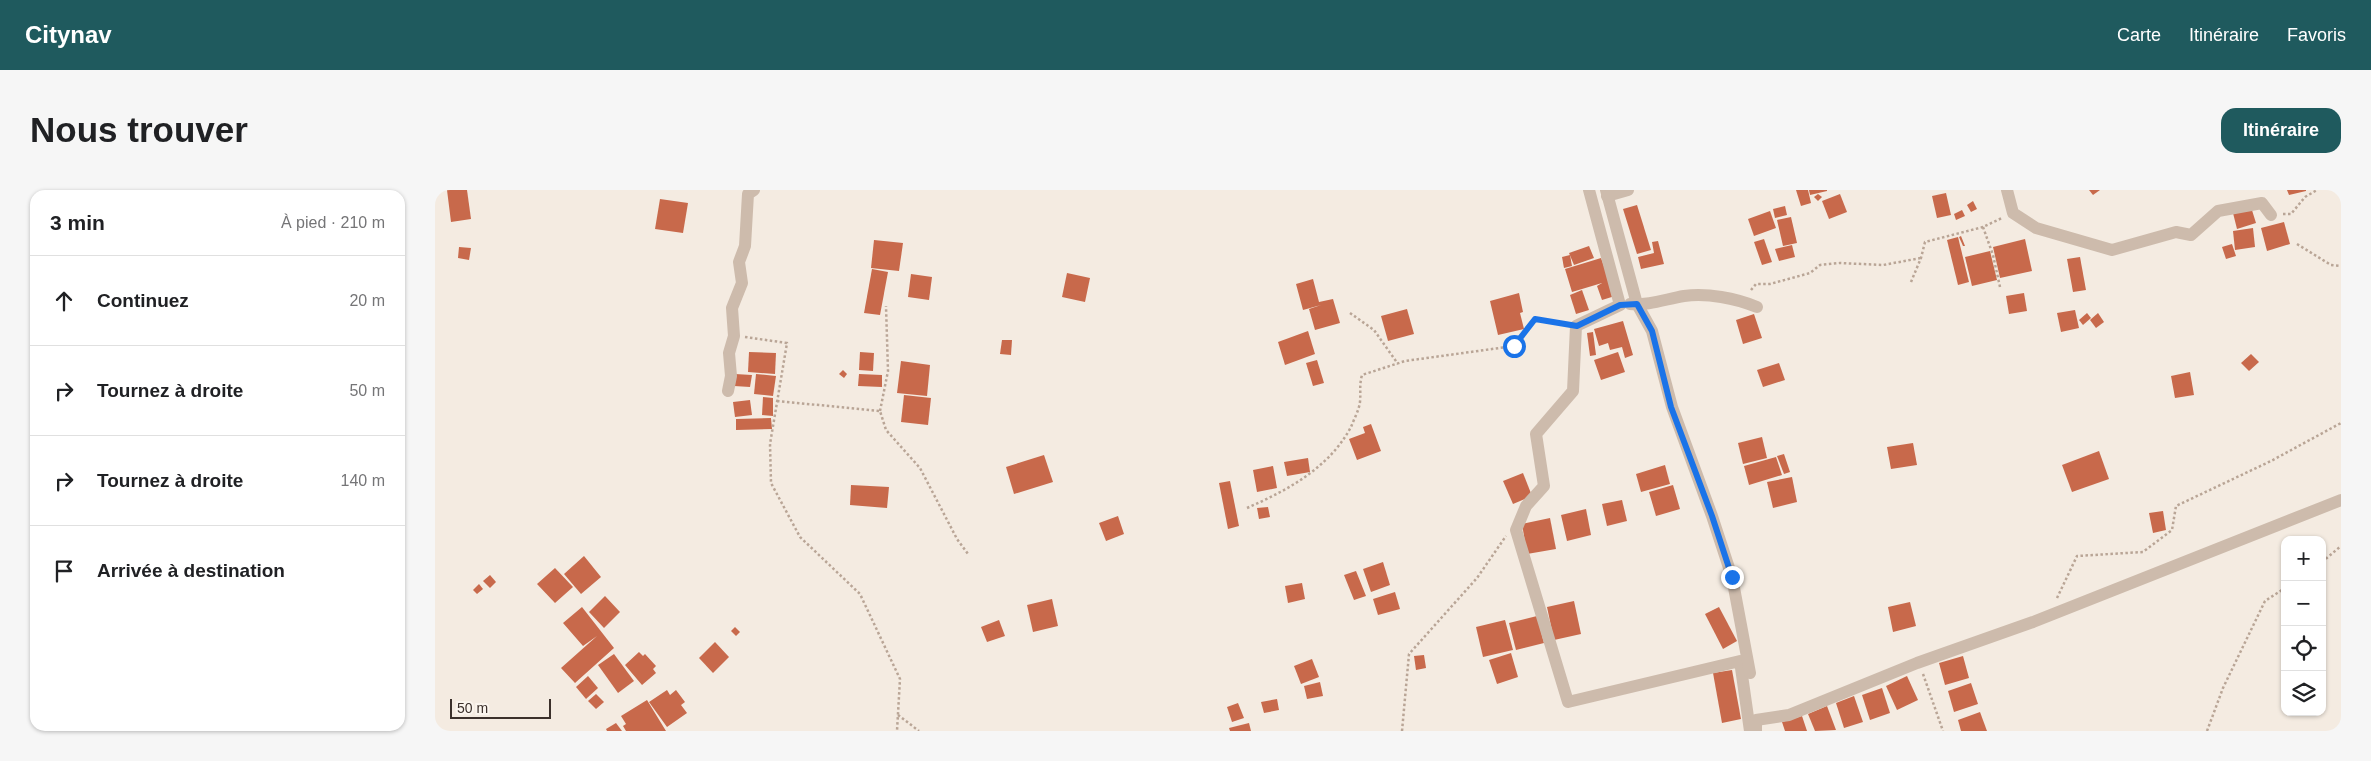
<!DOCTYPE html>
<html lang="fr">
<meta charset="utf-8">
<style>
:root{--surface:#fff;--page:#f6f6f6;--text:#202124;--muted:#757577;--line:#e0e0e0;--accent:#1f5a5e}
body{margin:0;font-family:Arial,sans-serif;background:var(--page);color:var(--text)}
.controls{position:absolute;right:15px;bottom:15px;display:grid;overflow:hidden;border-radius:10px;box-shadow:0 1px 4px #0004}
.controls button{width:45px;height:45px;display:grid;place-items:center;padding:0;border:0;border-bottom:1px solid var(--line);background:var(--surface);color:var(--text);font:25px sans-serif}
.scale{position:absolute;left:15px;bottom:12px;width:101px;box-sizing:border-box;padding-left:5px;border:2px solid #3b302b;border-top:0;font-size:14px;line-height:18px;white-space:nowrap;color:#3b302b;-webkit-text-stroke:4px #fbf5ee;paint-order:stroke}
.stop{position:absolute;width:15px;height:15px;margin:-11px;border:4px solid #1a73e8;border-radius:50%;background:#fff}
.stop.end{background:#1a73e8;border-color:#fff;box-shadow:0 1px 5px #0008}
.list{margin:0;padding:0;list-style:none}
h2{display:flex;justify-content:space-between;align-items:center;height:65px;margin:0;padding:0 20px;font-size:21px}
h2 small{font-size:16px;font-weight:400;color:var(--muted)}
.list li{display:grid;grid-template-columns:32px 1fr auto;gap:15px;align-items:center;box-sizing:border-box;height:90px;padding:0 20px;border-top:1px solid var(--line)}
.list b{display:block;font-size:19px;white-space:nowrap}
.list em{font-size:16px;font-style:normal;color:var(--muted)}
.icon{flex:none;width:28px;height:28px;fill:none;stroke:currentColor;stroke-width:2;stroke-linecap:round;stroke-linejoin:round}
.map{position:relative;flex:none;width:1906px;height:541px;overflow:hidden;border-radius:15px}
header{display:flex;align-items:center;gap:30px;box-sizing:border-box;height:70px;padding:0 25px;background:var(--accent);color:#fff}
header strong{font-size:24px}
nav{display:flex;gap:28px;margin-inline-start:auto;font-size:18px}
.intro{display:flex;align-items:center;justify-content:space-between;box-sizing:border-box;height:120px;padding:0 30px}
h1{margin:0;font-size:35px}
.button{padding:12px 22px;border-radius:15px;background:var(--accent);color:#fff;font-size:18px;font-weight:700}
main{display:flex;gap:30px;padding:0 30px}
aside{flex:1;background:var(--surface);border-radius:15px;box-shadow:0 1px 4px #0004}
.map>svg:first-child{display:block}
.building{fill:#c8694b}
.lines{fill:none;stroke-linecap:round;stroke-linejoin:round}
.path{stroke:#b9a596;stroke-width:2.5;stroke-dasharray:2.5 2.5;stroke-linecap:butt}
.minor{stroke:#cdbbac;stroke-width:12}
.route{stroke:#1a73e8;stroke-width:6}
</style>
<header>
<strong>Citynav</strong>
<nav><a>Carte</a><a>Itinéraire</a><a>Favoris</a></nav>
</header>
<div class="intro"><h1>Nous trouver</h1><a class="button">Itinéraire</a></div>
<main>
<aside>
<h2>3 min<small>À pied · 210 m</small></h2>
<ul class="list">
<li><svg class="icon" aria-label="ahead" viewBox="0 0 24 24"><path d="M12 20V5M6 11l6-6 6 6"/></svg><div><b>Continuez</b></div><em>20 m</em></li>
<li><svg class="icon" aria-label="right" viewBox="0 0 24 24"><path d="M7 20v-9h11M14 6l5 5-5 5"/></svg><div><b>Tournez à droite</b></div><em>50 m</em></li>
<li><svg class="icon" aria-label="right" viewBox="0 0 24 24"><path d="M7 20v-9h11M14 6l5 5-5 5"/></svg><div><b>Tournez à droite</b></div><em>140 m</em></li>
<li><svg class="icon" aria-label="arrive" viewBox="0 0 24 24"><path d="M6 21V4h12l-3 4 3 4H6"/></svg><div><b>Arrivée à destination</b></div></li>
</ul>
</aside>
<div class="map">
<svg width="1906" height="541" viewBox="0 0 1906 541">
<rect width="100%" height="100%" fill="#f4ebe1"/>
<g class="building">
<path d="M12 0H32L36 29 16 32Z"/>
<path d="M1361 0H1373L1376 13 1366 16Z"/>
<path d="M1374 0H1392V1L1375 5Z"/>
<path d="M1654 0H1665L1658 5Z"/>
<path d="M1852 0H1871V1L1854 5Z"/>
<path d="M1511 3 1516 25 1502 28 1497 6Z"/>
<path d="M1383 4 1387 7 1383 11 1379 7Z"/>
<path d="M1405 4 1412 22 1394 29 1387 11Z"/>
<path d="M225 9 253 13 248 43 220 39Z"/>
<path d="M1538 11 1542 19 1536 22 1532 15Z"/>
<path d="M1202 15 1216 60 1202 64 1188 19Z"/>
<path d="M1350 16 1352 25 1340 28 1338 19Z"/>
<path d="M1816 17 1821 33 1802 39 1798 23Z"/>
<path d="M1527 20 1530 26 1521 30 1519 24Z"/>
<path d="M1335 21 1341 38 1319 46 1313 29Z"/>
<path d="M1356 27 1362 53 1348 56 1342 30Z"/>
<path d="M1849 32 1855 54 1832 61 1826 38Z"/>
<path d="M1818 38 1820 57 1800 60 1798 41Z"/>
<path d="M1526 46 1530 56H1528L1524 47Z"/>
<path d="M1523 47 1534 92 1523 95 1512 50Z"/>
<path d="M1329 49 1337 72 1327 75 1319 52Z"/>
<path d="M1590 49 1597 81 1565 88 1558 57Z"/>
<path d="M439 50 468 53 464 81 436 78Z"/>
<path d="M1223 51 1229 74 1206 79 1203 67 1219 63 1217 52Z"/>
<path d="M1797 54 1801 66 1791 69 1787 57Z"/>
<path d="M1357 55 1360 67 1344 71 1340 59Z"/>
<path d="M1154 56 1159 68 1139 75 1134 63Z"/>
<path d="M24 57 36 58 34 70 23 68Z"/>
<path d="M1555 61 1562 90 1537 96 1530 67Z"/>
<path d="M1135 65 1137 76 1129 78 1127 67Z"/>
<path d="M1645 67 1651 100 1638 102 1632 69Z"/>
<path d="M1166 68 1180 106 1167 110 1162 96 1167 93 1137 102 1130 79Z"/>
<path d="M437 79 453 82 445 125 429 123Z"/>
<path d="M632 83 655 88 650 112 627 107Z"/>
<path d="M476 84 497 87 494 110 473 107Z"/>
<path d="M878 89 884 112 898 109 905 133 880 140 874 119 886 115 868 120 861 94Z"/>
<path d="M1147 100 1154 120 1141 124 1135 105Z"/>
<path d="M1084 103 1088 122 1085 123 1089 139 1063 145 1055 111Z"/>
<path d="M1589 103 1592 121 1574 124 1571 106Z"/>
<path d="M972 119 979 144 953 151 946 126Z"/>
<path d="M1640 120 1644 138 1626 142 1622 123Z"/>
<path d="M1652 123 1656 128 1648 135 1644 130Z"/>
<path d="M1663 123 1669 132 1661 138 1655 130Z"/>
<path d="M1319 124 1327 148 1308 154 1301 130Z"/>
<path d="M1188 131 1198 165 1190 168 1187 157 1175 160 1173 153 1164 156 1159 139Z"/>
<path d="M873 141 880 164 850 175 843 152Z"/>
<path d="M1158 142 1161 165 1155 166 1152 143Z"/>
<path d="M567 150H577L576 165 565 164Z"/>
<path d="M314 162 341 163 340 184 313 182Z"/>
<path d="M425 162 439 163 438 181 424 180Z"/>
<path d="M1183 162 1190 182 1166 190 1159 170Z"/>
<path d="M1816 164 1824 172 1814 181 1806 173Z"/>
<path d="M882 170 889 193 878 196 871 173Z"/>
<path d="M466 171 495 175 492 206 462 203Z"/>
<path d="M1344 173 1350 190 1328 197 1322 180Z"/>
<path d="M408 180 412 184 409 188 404 184Z"/>
<path d="M1755 182 1759 205 1740 208 1736 186Z"/>
<path d="M300 184 317 185 315 197 299 196Z"/>
<path d="M321 184 341 186 338 206 319 204Z"/>
<path d="M424 184 447 185V197L423 196Z"/>
<path d="M469 205 496 208 493 235 466 232Z"/>
<path d="M328 207 338 208V226L327 225Z"/>
<path d="M315 210 317 225 300 227 298 212Z"/>
<path d="M336 228 337 239 301 240V229Z"/>
<path d="M936 234 946 261 922 270 914 249 930 243 928 237Z"/>
<path d="M1327 247 1332 268 1308 274 1303 253Z"/>
<path d="M1478 253 1482 275 1456 279 1452 257Z"/>
<path d="M1664 261 1674 289 1637 302 1627 275Z"/>
<path d="M1349 264 1355 282 1349 284 1342 266Z"/>
<path d="M609 265 618 292 579 304 571 277Z"/>
<path d="M1341 267 1347 285 1314 295 1309 276Z"/>
<path d="M873 268 875 282 852 286 849 272Z"/>
<path d="M1230 275 1235 294 1206 302 1201 284Z"/>
<path d="M838 276 842 298 822 302 818 280Z"/>
<path d="M1088 283 1097 306 1078 314 1068 291Z"/>
<path d="M1357 287 1362 312 1338 318 1332 292Z"/>
<path d="M795 291 804 336 793 339 784 293Z"/>
<path d="M416 295 454 297 452 318 415 315Z"/>
<path d="M1238 295 1245 319 1221 326 1214 302Z"/>
<path d="M1187 310 1192 331 1172 336 1167 314Z"/>
<path d="M833 317 835 327 824 329 822 318Z"/>
<path d="M1151 319 1156 345 1132 351 1126 325Z"/>
<path d="M1728 321 1731 340 1718 343 1714 323Z"/>
<path d="M683 326 689 344 671 351 664 333Z"/>
<path d="M1115 328 1121 359 1092 364 1087 334Z"/>
<path d="M149 366 166 387 146 404 129 384Z"/>
<path d="M948 372 955 395 936 402 928 379Z"/>
<path d="M120 378 138 397 120 413 102 394Z"/>
<path d="M921 381 931 406 919 410 909 385Z"/>
<path d="M55 385 61 392 55 398 48 391Z"/>
<path d="M867 393 870 409 853 413 850 396Z"/>
<path d="M44 394 48 399 42 404 38 400Z"/>
<path d="M960 402 965 419 943 425 938 409Z"/>
<path d="M170 406 185 422 169 438 154 422Z"/>
<path d="M617 409 623 436 598 442 592 415Z"/>
<path d="M1139 411 1146 444 1119 450 1112 417Z"/>
<path d="M1475 412 1481 436 1458 442 1453 417Z"/>
<path d="M147 417 179 458 140 493 126 478 162 446 148 456 128 433Z"/>
<path d="M1284 417 1302 451 1288 459 1270 424Z"/>
<path d="M1102 426 1109 453 1081 460 1074 433Z"/>
<path d="M564 430 570 446 552 452 546 437Z"/>
<path d="M1070 430 1078 460 1048 467 1041 437Z"/>
<path d="M300 437 305 442 301 446 296 441Z"/>
<path d="M280 452 294 467 278 483 264 468Z"/>
<path d="M204 462 208 466 210 464 221 476 218 479 221 483 207 495 190 475Z"/>
<path d="M1076 463 1083 487 1062 494 1054 470Z"/>
<path d="M179 464 199 491 183 503 163 475Z"/>
<path d="M989 465 991 478 981 480 979 466Z"/>
<path d="M1528 466 1534 488 1510 495 1504 473Z"/>
<path d="M877 469 884 487 866 494 859 476Z"/>
<path d="M1297 480 1306 529 1287 533 1278 483Z"/>
<path d="M153 486 163 498 151 509 141 497Z"/>
<path d="M1472 486 1483 510 1462 520 1451 496Z"/>
<path d="M885 492 888 506 872 509 869 496Z"/>
<path d="M1536 493 1543 514 1519 522 1513 501Z"/>
<path d="M1447 498 1455 523 1435 530 1427 505Z"/>
<path d="M232 500 235 505 241 500 250 512 246 515 252 523 232 537 214 512Z"/>
<path d="M161 504 169 512 161 519 153 511Z"/>
<path d="M1419 506 1428 532 1409 538 1401 513Z"/>
<path d="M842 509 844 520 829 523 826 512Z"/>
<path d="M212 510 231 541H191L188 536 191 534 186 526Z"/>
<path d="M803 513 809 528 797 532 792 517Z"/>
<path d="M1392 516 1401 540 1380 541 1373 524Z"/>
<path d="M1545 522 1552 541H1526L1523 530Z"/>
<path d="M1367 526 1372 541H1350L1347 532Z"/>
<path d="M181 533 187 541H172L171 539Z"/>
<path d="M814 533 816 541H795L794 538Z"/>
</g>
<g class="lines">
<g class="path">
<path d="M1848 24H1856L1870 7 1882 0"/>
<path d="M1862 54 1896 75 1906 76"/>
<path d="M1476 92 1486 68 1490 52 1548 37"/>
<path d="M1565 97 1558 65 1548 37 1567 28"/>
<path d="M1316 100 1321 94H1335L1375 83 1385 75 1405 73 1448 75 1486 68"/>
<path d="M915 123 939 140 963 174"/>
<path d="M310 147 352 153 335 254 336 293 365 347 425 404 465 489 462 541"/>
<path d="M342 211 445 221 451 240 485 278 522 349 533 364"/>
<path d="M445 221 453 181 451 116"/>
<path d="M812 318C853 300 894 278 916 237 919 229 924 220 925 212 926 201 924 196 927 185L970 171 1079 156 1100 129 1130 134"/>
<path d="M1887 372 1906 356"/>
<path d="M1622 408 1642 366 1708 362 1737 340 1741 316 1836 271 1906 233"/>
<path d="M1488 484 1508 541"/>
<path d="M463 525 484 541"/>
<path d="M967 541 974 464 1042 388 1071 346"/>
<path d="M1772 541 1788 498 1830 411 1850 398"/>
</g>
<g class="minor">
<path d="M1154 0 1185 115 1141 136 1138 201 1101 244 1109 296 1091 316 1081 340 1133 512 1305 471 1315 541"/>
<path d="M1171 0 1202 114 1217 141 1237 217 1277 326 1297 387 1315 483"/>
<path d="M1572 0 1578 23 1601 38 1677 60 1741 42 1756 45 1783 21 1827 13 1836 25"/>
<path d="M1172 6 1193 0"/>
<path d="M1195 114C1213 116 1231 109 1249 106 1273 103 1300 108 1322 117"/>
<path d="M293 201 296 186 294 163 299 146 297 118 307 93 304 72 310 56 313 4 319 0"/>
<path d="M1321 541V530L1354 525 1482 473 1598 432 1906 310"/>
</g>
</g>
<g class="lines">
<path class="route" d="M1079 156 1100 129 1142 136 1185 115 1202 114 1217 141 1236 217 1277 326 1297 387"/>
</g>
</svg>
<div class="controls">
<button>+</button>
<button>−</button>
<button><svg class="icon" aria-label="locate" viewBox="0 0 24 24"><circle cx="12" cy="12" r="6"/><path d="M12 2v4M12 18v4M2 12h4M18 12h4"/></svg></button>
<button><svg class="icon" aria-label="layers" viewBox="0 0 24 24"><path d="M12 4l9 5-9 5-9-5zM3 14l9 5 9-5"/></svg></button>
</div>
<div class="scale">50 m</div>
<div class="stop" style="left:1079px;top:156px"></div>
<div class="stop end" style="left:1297px;top:387px"></div>
</div>
</main>
